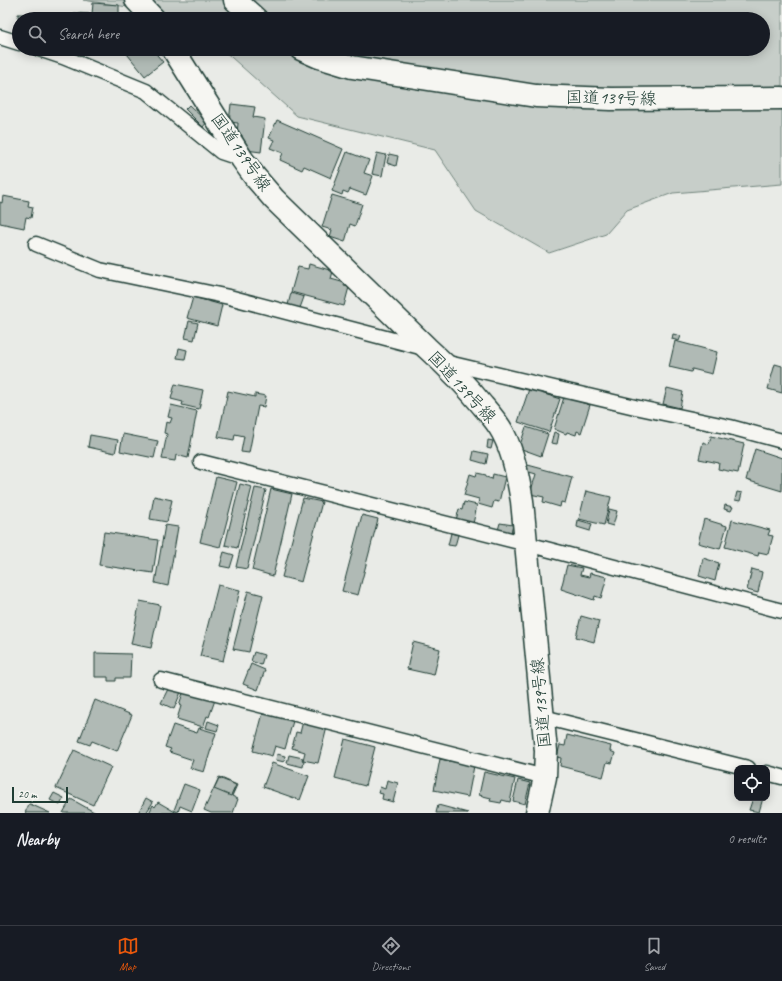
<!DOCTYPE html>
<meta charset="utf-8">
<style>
:root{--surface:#171b24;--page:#242831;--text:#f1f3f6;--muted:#9ea1a6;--line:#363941;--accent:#ea580c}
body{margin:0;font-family:Caveat,"Klee One",sans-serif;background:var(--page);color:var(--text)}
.controls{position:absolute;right:12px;bottom:12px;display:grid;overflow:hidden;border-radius:8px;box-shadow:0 2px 10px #0003}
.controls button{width:36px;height:36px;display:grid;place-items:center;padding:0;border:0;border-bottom:1px solid var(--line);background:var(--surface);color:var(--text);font:20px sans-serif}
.scale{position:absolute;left:12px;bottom:10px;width:56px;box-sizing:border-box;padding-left:4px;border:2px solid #1f3d34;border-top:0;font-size:11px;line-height:14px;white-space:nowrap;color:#1f3d34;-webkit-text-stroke:3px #f6f6f2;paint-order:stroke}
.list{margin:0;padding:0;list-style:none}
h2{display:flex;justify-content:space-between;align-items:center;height:52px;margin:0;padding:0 16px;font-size:17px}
h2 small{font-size:13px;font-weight:400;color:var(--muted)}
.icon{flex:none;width:22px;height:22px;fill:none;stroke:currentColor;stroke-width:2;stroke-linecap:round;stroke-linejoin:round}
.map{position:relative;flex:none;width:782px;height:813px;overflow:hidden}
.search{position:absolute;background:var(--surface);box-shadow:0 2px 10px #0003;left:12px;right:12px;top:12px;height:44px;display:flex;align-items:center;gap:10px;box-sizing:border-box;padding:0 14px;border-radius:22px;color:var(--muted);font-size:15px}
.sheet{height:112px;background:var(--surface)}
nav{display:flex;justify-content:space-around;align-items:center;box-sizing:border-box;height:56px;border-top:1px solid var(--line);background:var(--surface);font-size:11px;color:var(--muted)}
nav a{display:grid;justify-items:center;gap:2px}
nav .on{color:var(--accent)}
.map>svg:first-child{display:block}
.green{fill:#c7cec9;stroke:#73867e}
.building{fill:#b0bab5;stroke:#1f3d34}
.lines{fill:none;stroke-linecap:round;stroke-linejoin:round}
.minor-casing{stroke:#1f3d34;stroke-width:17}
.trunk-casing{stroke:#1f3d34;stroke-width:25}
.minor{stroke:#f6f6f2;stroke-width:14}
.trunk{stroke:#f6f6f2;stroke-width:22}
.labels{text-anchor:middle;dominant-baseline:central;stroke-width:4;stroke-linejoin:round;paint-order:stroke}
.street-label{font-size:17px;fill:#1f3d34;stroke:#f6f6f2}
</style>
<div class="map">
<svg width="782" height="813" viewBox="0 0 782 813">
<rect width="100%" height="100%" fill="#e9ebe7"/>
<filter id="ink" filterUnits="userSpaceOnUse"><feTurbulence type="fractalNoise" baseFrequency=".025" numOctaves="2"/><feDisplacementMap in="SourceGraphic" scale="8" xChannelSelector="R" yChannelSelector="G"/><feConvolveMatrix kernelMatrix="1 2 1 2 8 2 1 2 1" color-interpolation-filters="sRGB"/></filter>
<g filter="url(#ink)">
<path class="green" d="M83 0H782V184L673 193 627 210 606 234 549 253 476 211 435 150 297 116 222 49H763V19H189L185 16Z"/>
<g class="building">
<path d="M93 3 119 5V16L114 15V19H74V13L92 14Z"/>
<path d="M18 14H31V19H19V29Z"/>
<path d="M36 15 72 17V19H36Z"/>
<path d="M123 49H152L163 62 145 76Z"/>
<path d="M231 104 255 107 253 117 265 119 261 152 246 150 247 145 241 144 242 135H237L238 123 229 122Z"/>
<path d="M189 105 207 122 203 127 185 109Z"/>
<path d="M277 120 343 149 331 178 304 166 302 170 280 160 283 153 270 148 274 140 269 138Z"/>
<path d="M347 152 369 160 364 173 373 176 366 195 350 189 348 193 343 191 342 195 332 191Z"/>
<path d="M377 153 386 155 382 176 372 174Z"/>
<path d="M389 154 398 156 396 166 387 163Z"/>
<path d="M332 195 362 204 355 226 350 224 345 242 330 237 332 230 322 227Z"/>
<path d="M3 196 29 201 28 206 33 207 31 218 26 217 24 228 0 223V202L2 203Z"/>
<path d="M309 264 333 271 331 279 345 283 344 286 349 287 344 306 291 292 298 267 308 269Z"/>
<path d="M291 293 304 297 300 308 288 305Z"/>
<path d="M193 297 222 305 217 326 187 318Z"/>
<path d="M189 321 198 323 194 340 185 338Z"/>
<path d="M673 334 681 336 679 341 672 339Z"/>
<path d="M675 341 717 352 712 374 692 369 691 372 669 367Z"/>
<path d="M179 348 187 350 185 359 177 358Z"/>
<path d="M775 364 782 366V393L768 389Z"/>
<path d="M175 384 203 390 199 409 182 405 183 402 171 399Z"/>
<path d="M667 388 683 392 680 408 663 404Z"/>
<path d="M529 389 560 399 549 432 518 422Z"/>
<path d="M228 391 255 397V394L266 396 264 407 258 406 249 453 241 452 244 436 235 434 234 440 218 437Z"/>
<path d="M564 397 590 405 581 433 577 431 576 435 567 432 566 434 554 429Z"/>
<path d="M171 405 197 411 188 458 176 455 175 461 162 459 167 434 164 433 166 422 170 423 172 418 168 417Z"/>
<path d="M526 427 548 434 541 456 519 448Z"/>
<path d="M554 432 559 434 557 444 551 443Z"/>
<path d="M123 434 158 441 154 458 120 451Z"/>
<path d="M90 435 118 440 115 453 88 447Z"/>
<path d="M711 436 744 444 738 473 718 469 719 463 699 459 703 442 709 444Z"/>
<path d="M488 440 493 441 491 449 487 448Z"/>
<path d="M755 449 782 458V491L746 480Z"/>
<path d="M474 451 488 454 486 464 472 460Z"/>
<path d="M528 465 572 477 565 503 561 502 560 507 543 502 544 497 530 494 536 474 526 471Z"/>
<path d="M477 473 486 475V477L492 479 493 474 505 477 499 502 494 501 492 508 478 504 479 499 464 495 470 474 476 476Z"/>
<path d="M216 477 237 482 220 547 200 542Z"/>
<path d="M240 484 252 487 237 548 225 545Z"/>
<path d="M255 488 266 490 247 569 236 567Z"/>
<path d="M271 489 292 494 273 576 252 570Z"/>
<path d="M586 491 611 497 604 525 579 519Z"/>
<path d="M737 492 742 493 740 501 735 500Z"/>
<path d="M154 496 172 500 167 522 150 519Z"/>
<path d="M303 498 322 502 301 582 282 577Z"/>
<path d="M464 502 477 505 473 524 456 520 459 509 462 510Z"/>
<path d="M725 505 733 507 731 511 724 509Z"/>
<path d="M609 509 617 511 613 526 606 524Z"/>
<path d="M362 515 378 519 358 595 342 591Z"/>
<path d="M704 519 727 526 720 549 698 543Z"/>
<path d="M578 520 592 524 590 531 577 527Z"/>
<path d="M732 520 770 530 768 535 773 536 768 554 759 552 758 556 725 547Z"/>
<path d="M500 523 513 525 511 533 498 530Z"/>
<path d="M165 525 178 527 168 586 155 583Z"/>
<path d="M104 532 158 540 153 573 99 565Z"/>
<path d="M451 533 458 535 455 546 448 545Z"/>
<path d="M224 552 234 555 230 568 220 566Z"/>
<path d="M703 558 719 563 715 581 699 576Z"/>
<path d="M567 565 582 568 580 575 589 577 590 573 607 577 601 598 595 596 594 600 561 589Z"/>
<path d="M752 569 762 572 758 593 747 590Z"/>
<path d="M218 585 240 590 223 661 200 656Z"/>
<path d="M248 591 263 595 249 652 233 649Z"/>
<path d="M140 601 160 605 151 648 131 644Z"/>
<path d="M581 616 599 621 594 642 576 637Z"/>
<path d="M413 642 440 649 434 675 407 669Z"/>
<path d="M254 652 264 655 261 665 251 661Z"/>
<path d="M95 653 131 654 130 678H116V681H108V677H95Z"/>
<path d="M251 664 265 670 258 690 243 684Z"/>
<path d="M169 687 181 692 174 709 161 703Z"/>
<path d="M191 692 215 700 209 717 207 716 203 727 177 719 181 706 179 705 183 693 190 695Z"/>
<path d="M95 700 132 715 117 751 92 741 90 745 79 741Z"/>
<path d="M263 713 293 721 285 749 275 746 272 756 253 751Z"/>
<path d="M208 721 219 725 217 731 206 728Z"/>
<path d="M303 721 327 727 318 763 303 760 305 752 292 748 296 732 300 733Z"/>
<path d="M173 725 197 733 199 728 216 733 204 772 190 768 193 760 169 752 171 749 165 747Z"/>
<path d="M567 735 611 746 610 751 615 753 612 763 607 762 603 777 560 766 561 758 557 757 560 745 565 746Z"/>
<path d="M345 739 375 747 365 786 335 778Z"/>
<path d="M74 750 111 767 93 805 56 788Z"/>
<path d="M277 754 285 756 284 762 276 760Z"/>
<path d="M289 755 303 758 302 760 304 761 303 767 287 763Z"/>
<path d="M440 759 474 766 468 797 434 790Z"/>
<path d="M272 763 309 776 300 800 263 787Z"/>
<path d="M484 772 515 779 510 802 502 800 501 803 490 801 491 798 479 795Z"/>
<path d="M219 777 237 785 232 796 238 799 233 813H211L204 810Z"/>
<path d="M219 778 236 785 231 796 214 789Z"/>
<path d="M387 780 398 783 393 802 382 799 383 794 378 793 380 787 385 789Z"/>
<path d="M518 780 530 783 525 804 513 801Z"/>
<path d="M184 784 200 790 192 811 180 806 178 812 174 810Z"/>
<path d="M54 793 64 798 60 805 50 800Z"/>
<path d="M146 798 153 802 146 813H138Z"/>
<path d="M753 798H763L759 812 749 810Z"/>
<path d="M71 799 96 813H63Z"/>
<path d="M158 802 177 813H149L153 805 155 807Z"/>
<path d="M29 804H30L50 813H25Z"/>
<path d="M438 805 468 813H436Z"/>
</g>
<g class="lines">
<defs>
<g id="minor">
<path d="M0 37 19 43"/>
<path d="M39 49 63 57 146 91 221 152 242 159"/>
<path d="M36 244 100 270 229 297 424 348"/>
<path d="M444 362 635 407 730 427 782 441"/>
<path d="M201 462 527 544 782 611"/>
<path d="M161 680 545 777"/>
<path d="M543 717 748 768"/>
<path d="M767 773 782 777"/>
</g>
<g id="trunk">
<path d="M136 0 154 19"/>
<path d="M235 0 256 19"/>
<path d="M173 49 242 159 255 177 274 199 427 348C447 366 466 385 483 406 490 414 498 423 503 433 514 454 518 478 522 501L546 751 545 777 537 813"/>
<path d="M301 49 319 57 352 67 536 96 611 99 782 98"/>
</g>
</defs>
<use href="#minor" class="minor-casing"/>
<use href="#trunk" class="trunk-casing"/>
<use href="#minor" class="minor"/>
<use href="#trunk" class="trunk"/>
</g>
</g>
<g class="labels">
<g class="street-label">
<text transform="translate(611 98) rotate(1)">国道139号線</text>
<text transform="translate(241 152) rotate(55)">国道139号線</text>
<text transform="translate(462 387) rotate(47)">国道139号線</text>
<text transform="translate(541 703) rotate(-95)">国道139号線</text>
</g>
</g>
</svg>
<div class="controls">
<button><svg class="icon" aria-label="locate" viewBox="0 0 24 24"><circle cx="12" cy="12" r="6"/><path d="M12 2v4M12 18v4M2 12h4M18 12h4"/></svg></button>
</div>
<div class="scale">20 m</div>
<div class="search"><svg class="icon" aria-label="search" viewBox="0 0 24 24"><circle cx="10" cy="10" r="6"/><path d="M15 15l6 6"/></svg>Search here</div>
</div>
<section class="sheet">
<h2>Nearby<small>0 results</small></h2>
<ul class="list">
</ul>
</section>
<nav>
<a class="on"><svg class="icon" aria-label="map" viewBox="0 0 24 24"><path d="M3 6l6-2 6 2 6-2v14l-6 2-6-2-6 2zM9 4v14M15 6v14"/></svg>Map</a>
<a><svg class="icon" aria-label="directions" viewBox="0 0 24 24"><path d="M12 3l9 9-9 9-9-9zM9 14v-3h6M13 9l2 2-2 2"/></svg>Directions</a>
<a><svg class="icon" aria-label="saved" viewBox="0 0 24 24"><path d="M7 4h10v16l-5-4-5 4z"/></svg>Saved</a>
</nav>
